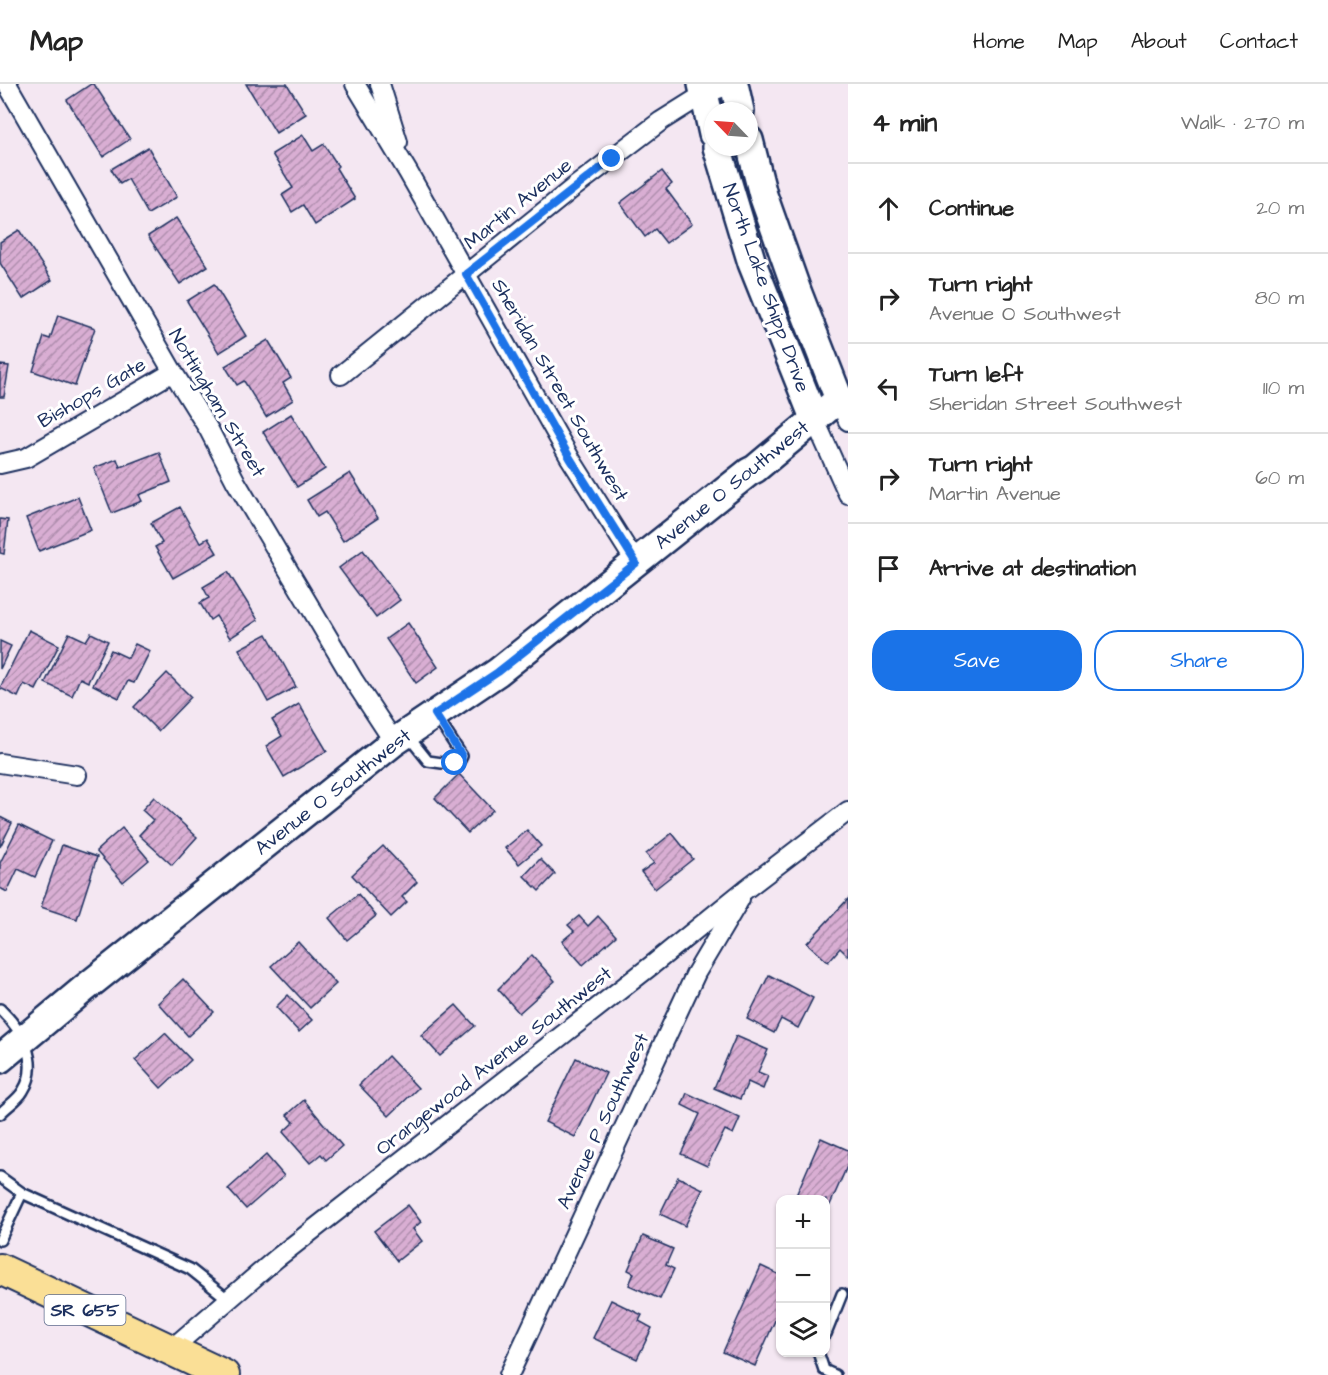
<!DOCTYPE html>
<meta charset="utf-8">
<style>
:root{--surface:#fff;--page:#f2f2f2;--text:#222;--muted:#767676;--line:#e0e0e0;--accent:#1a73e8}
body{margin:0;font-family:"Architects Daughter",sans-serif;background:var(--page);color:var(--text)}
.controls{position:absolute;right:18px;bottom:18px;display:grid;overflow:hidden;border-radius:12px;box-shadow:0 2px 4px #0004}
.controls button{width:54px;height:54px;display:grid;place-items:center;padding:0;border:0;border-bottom:2px solid var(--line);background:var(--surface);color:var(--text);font:30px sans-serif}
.compass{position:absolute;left:704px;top:18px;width:54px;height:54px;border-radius:50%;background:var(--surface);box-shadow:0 2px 4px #0004;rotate:295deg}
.stop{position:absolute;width:18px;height:18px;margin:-14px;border:4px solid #1a73e8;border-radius:50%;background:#fff}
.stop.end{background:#1a73e8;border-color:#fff;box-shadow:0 2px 6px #0008}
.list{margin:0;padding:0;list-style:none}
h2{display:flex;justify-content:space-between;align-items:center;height:78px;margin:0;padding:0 24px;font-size:26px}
h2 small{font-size:20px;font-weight:400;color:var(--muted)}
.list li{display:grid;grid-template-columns:39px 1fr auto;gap:18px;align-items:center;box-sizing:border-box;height:90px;padding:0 24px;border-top:2px solid var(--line)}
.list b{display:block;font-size:22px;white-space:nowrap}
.list p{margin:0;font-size:20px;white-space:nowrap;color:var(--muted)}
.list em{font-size:20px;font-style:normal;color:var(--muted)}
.actions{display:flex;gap:12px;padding:18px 24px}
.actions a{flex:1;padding:14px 0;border:2px solid var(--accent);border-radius:24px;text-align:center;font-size:21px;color:var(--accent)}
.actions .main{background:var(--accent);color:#fff}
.icon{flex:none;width:33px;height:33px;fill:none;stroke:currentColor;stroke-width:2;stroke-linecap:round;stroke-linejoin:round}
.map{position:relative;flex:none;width:848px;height:1291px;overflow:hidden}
header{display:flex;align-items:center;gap:36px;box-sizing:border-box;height:84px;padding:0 30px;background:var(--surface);border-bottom:2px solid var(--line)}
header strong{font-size:28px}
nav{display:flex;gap:33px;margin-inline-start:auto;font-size:21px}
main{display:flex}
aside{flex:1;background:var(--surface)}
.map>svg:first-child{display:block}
.building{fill:url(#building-hatch);stroke:#1b2f5e;stroke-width:1.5}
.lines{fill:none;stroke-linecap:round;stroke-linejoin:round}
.lane-casing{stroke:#1b2f5e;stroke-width:14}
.street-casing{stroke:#1b2f5e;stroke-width:22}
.secondary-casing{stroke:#1b2f5e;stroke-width:32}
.primary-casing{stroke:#1b2f5e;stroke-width:34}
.lane{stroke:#fff;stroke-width:9}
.street{stroke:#fff;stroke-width:18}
.secondary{stroke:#fff;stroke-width:27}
.primary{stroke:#fadf96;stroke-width:30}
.route{stroke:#1a73e8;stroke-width:8}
.labels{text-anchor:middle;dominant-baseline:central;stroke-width:6;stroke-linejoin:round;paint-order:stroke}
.shield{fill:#fff;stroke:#5f6d8e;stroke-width:1.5}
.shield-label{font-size:18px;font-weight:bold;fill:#1b2f5e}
.street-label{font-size:20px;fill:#1b2f5e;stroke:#fff}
</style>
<header>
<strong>Map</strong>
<nav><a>Home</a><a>Map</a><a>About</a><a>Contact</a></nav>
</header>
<main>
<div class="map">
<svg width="848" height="1291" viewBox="0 0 848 1291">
<defs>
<pattern id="building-hatch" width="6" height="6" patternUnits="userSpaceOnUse" patternTransform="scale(1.5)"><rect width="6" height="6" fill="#d9aed3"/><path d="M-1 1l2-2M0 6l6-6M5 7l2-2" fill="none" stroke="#af8eae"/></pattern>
</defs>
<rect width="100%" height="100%" fill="#f4e7f2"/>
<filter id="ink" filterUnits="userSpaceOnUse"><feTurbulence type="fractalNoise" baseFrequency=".0167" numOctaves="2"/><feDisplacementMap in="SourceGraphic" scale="12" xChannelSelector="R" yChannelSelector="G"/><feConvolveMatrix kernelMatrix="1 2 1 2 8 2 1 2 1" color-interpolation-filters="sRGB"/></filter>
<g filter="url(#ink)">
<g class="building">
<path d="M91 0H94L130 55 103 73 67 16Z"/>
<path d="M246 0H287L306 30 276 49Z"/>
<path d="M303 51 313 67 324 60 338 82 336 84 355 115 315 141 303 121 292 128 282 111 293 104 272 70Z"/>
<path d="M148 63 177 113 148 130 128 95 120 100 111 85Z"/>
<path d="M662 87 672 100 666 105 692 140 666 159 655 145 645 153 620 119Z"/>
<path d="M176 134 208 182 180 200 148 152Z"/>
<path d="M19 146 52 196 23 215 0 179V158Z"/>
<path d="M214 200 246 252 219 269 187 217Z"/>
<path d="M58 231 95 244 75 302 33 287 44 253 50 255Z"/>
<path d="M268 256 291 294 283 299 293 316 266 333 244 297 237 301 225 282Z"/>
<path d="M0 281 9 282 4 313H0Z"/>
<path d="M291 330 325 385 297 403 263 348Z"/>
<path d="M159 368 171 398 139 411 142 417 112 429 94 384 117 375 120 383Z"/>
<path d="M350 389 378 434 343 457 325 428 317 433 307 416Z"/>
<path d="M78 413 91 446 39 467 26 434Z"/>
<path d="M180 423 200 459 208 454 217 469 173 494 155 463 162 459 151 439Z"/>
<path d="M0 435 8 436 4 470 0 469Z"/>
<path d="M363 466 400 516 376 534 339 484Z"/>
<path d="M228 488 258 536 230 554 216 532 210 536 200 519 209 514 203 503Z"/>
<path d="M408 539 438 583 416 599 386 555Z"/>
<path d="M29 546 59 561 36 606 24 600 18 613 0 604Z"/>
<path d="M69 549 86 557 91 549 108 557 88 598 80 594 72 612 45 599Z"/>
<path d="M267 550 296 603 268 618 239 565Z"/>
<path d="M0 557 11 562 0 585Z"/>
<path d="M135 560 150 567 134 599 128 597 119 614 93 601 111 566 128 574Z"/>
<path d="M167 589 191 613 158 647 134 623Z"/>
<path d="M299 620 327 667 284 693 266 662 282 652 272 636Z"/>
<path d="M459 690 493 726 468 749 435 714Z"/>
<path d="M154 713 197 753 172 781 139 751 153 736 142 726Z"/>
<path d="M0 733 12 739 0 763Z"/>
<path d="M19 741 52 757 35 793 18 785 7 808 0 804V779Z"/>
<path d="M122 744 149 776 123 798 96 767Z"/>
<path d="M527 746 541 762 519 780 505 764Z"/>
<path d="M672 749 693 775 655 805 641 788 654 779 646 770Z"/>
<path d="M62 761 97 773 77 835 41 823Z"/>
<path d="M383 762 417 798 402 813 407 818 391 833 352 791Z"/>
<path d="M540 775 555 790 539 807 524 792Z"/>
<path d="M358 810 376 832 347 856 329 834Z"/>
<path d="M848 815V872L840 864 828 878 807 859Z"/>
<path d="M579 832 588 842 598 832 616 852 583 881 562 857 574 847 568 841Z"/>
<path d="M298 858 336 900 310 924 271 882Z"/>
<path d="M532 871 555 897 519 929 498 905Z"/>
<path d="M769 891 813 914 798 944 781 935 774 949 747 935Z"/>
<path d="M183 895 214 928 188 952 158 919Z"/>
<path d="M288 911 312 936 299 948 276 923Z"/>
<path d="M456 921 475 942 440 972 421 951Z"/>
<path d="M165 949 191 976 161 1004 135 976Z"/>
<path d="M736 952 768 966 758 988 768 992 763 1005 748 998 740 1015 714 1004Z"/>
<path d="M388 972 418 1004 389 1032 359 1001Z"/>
<path d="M576 974 606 989 575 1053 545 1038Z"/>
<path d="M687 1009 740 1034 733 1050 725 1046 707 1082 681 1070 700 1030 682 1021Z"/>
<path d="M304 1016 342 1062 326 1076 321 1070 310 1079 283 1048 294 1038 287 1031Z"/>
<path d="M821 1054 848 1066V1080L826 1130V1116H794Z"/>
<path d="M266 1071 284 1092 246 1125 228 1105Z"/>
<path d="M678 1093 703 1105 685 1142 660 1130Z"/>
<path d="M408 1121 421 1138 413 1145 422 1157 397 1177 374 1147Z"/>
<path d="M643 1152 673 1165 666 1181 674 1185 660 1215 629 1201 634 1189 628 1186Z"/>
<path d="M761 1182 780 1191V1225L755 1282 723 1268Z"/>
<path d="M611 1216 642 1231 639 1237 652 1244 637 1275 593 1254Z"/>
</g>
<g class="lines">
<defs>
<g id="lane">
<path d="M408 652 428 677 442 679 460 676 462 672 436 632"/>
<path d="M0 925C22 946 41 979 23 1007 18 1016 7 1022 0 1030"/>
<path d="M0 1093 22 1109"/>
<path d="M0 1156 22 1109 190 1185 229 1216"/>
<path d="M826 1250 842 1210"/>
<path d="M818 1268 824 1286 835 1291"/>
</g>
<g id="street">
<path d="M7 0 173 288 209 346 236 398 354 597 394 658"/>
<path d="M355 0 408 88 570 374 636 479"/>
<path d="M380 0 398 58"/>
<path d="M341 291 573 104 661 37 704 10 732 0"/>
<path d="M839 315 848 337"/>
<path d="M814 334 848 410"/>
<path d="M0 380 26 374 173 288"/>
<path d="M0 679 77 691"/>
<path d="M170 1266 277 1174 652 881 746 805 848 727"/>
<path d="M509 1291 696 889 740 815"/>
</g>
<g id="secondary">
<path d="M702 0 713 50"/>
<path d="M734 0 740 27"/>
<path d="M717 63 752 179 814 334"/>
<path d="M0 975 85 904 394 658 498 588 749 388 755 385 839 315 797 207 763 111 749 56"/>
</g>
<path id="primary" d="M0 1185 224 1291"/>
</defs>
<use href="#lane" class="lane-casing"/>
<use href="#street" class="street-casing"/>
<use href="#secondary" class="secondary-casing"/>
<use href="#primary" class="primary-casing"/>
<use href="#lane" class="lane"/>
<use href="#street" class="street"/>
<use href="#secondary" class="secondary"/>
<use href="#primary" class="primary"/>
</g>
</g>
<g class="lines" filter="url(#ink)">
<path class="route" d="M455 679 460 676 462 672 435 630 498 588 636 479 570 374 466 190 612 75"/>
</g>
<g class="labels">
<rect class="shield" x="44.5" y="1211" width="81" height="30" rx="4.5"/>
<g class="shield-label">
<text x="85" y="1226">SR 655</text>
</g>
<g class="street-label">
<text transform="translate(518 120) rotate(-39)">Martin Avenue</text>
<text transform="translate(766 204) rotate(70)">North Lake Shipp Drive</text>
<text transform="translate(560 306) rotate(60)">Sheridan Street Southwest</text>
<text transform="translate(92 309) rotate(-30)">Bishops Gate</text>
<text transform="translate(217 319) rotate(59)">Nottingham Street</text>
<text transform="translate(732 401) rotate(-39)">Avenue O Southwest</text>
<text transform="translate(333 708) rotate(-38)">Avenue O Southwest</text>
<text transform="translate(494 977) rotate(-38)">Orangewood Avenue Southwest</text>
<text transform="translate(603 1037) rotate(-65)">Avenue P Southwest</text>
</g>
</g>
</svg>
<div class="controls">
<button>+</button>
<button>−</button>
<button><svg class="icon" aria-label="layers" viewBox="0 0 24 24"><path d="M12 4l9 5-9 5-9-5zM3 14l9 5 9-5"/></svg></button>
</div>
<svg class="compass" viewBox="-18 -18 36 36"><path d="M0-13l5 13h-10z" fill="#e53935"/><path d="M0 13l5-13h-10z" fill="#767676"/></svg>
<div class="stop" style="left:455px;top:679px"></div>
<div class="stop end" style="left:612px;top:75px"></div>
</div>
<aside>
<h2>4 min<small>Walk · 270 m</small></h2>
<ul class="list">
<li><svg class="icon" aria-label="ahead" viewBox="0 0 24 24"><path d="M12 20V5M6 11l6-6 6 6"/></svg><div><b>Continue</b></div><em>20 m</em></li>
<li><svg class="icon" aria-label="right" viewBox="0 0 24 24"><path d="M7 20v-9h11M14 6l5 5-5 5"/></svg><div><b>Turn right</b><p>Avenue O Southwest</p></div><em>80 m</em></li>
<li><svg class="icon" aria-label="left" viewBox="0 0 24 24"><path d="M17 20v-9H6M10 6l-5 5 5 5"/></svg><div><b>Turn left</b><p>Sheridan Street Southwest</p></div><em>110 m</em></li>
<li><svg class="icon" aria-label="right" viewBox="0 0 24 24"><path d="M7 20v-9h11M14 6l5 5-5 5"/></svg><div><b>Turn right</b><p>Martin Avenue</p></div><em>60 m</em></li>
<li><svg class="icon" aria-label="arrive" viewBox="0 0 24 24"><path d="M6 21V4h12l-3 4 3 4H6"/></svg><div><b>Arrive at destination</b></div></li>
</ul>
<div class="actions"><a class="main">Save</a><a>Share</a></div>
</aside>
</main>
